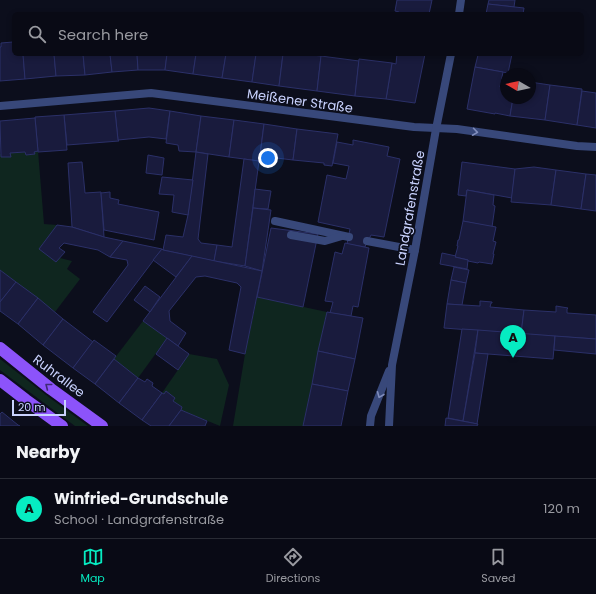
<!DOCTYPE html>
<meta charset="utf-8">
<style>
:root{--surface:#090a15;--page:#171822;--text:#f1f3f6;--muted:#999aa0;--line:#292b34;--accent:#06ecc2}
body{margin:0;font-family:Poppins,sans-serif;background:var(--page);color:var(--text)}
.compass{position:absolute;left:500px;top:68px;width:36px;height:36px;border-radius:50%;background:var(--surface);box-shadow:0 2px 6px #0003;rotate:279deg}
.scale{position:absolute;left:12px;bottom:10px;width:54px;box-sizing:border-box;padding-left:4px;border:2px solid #c9d2fe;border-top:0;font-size:11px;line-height:14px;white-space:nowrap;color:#c9d2fe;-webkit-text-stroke:3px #0c0e1c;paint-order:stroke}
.you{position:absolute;left:268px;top:158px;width:14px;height:14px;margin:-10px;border:3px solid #fff;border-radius:50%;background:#1a73e8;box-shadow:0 0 0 6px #1a73e833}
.badge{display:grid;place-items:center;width:26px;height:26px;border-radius:50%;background:var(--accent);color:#111;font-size:13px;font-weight:700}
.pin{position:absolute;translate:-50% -33px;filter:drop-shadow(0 1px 2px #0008)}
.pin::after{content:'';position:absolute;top:21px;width:14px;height:12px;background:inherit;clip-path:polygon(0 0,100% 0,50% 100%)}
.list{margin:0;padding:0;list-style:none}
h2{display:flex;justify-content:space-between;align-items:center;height:52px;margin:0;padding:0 16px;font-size:17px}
h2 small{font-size:13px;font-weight:400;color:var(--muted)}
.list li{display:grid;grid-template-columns:26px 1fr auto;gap:12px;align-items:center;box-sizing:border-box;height:60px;padding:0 16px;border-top:1px solid var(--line)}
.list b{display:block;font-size:15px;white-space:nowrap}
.list p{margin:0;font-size:13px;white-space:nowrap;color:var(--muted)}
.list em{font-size:13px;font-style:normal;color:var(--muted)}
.icon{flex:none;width:22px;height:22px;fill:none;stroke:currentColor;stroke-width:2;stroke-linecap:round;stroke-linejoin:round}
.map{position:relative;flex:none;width:596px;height:426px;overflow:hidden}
.search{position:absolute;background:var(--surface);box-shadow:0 2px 6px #0003;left:12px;right:12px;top:12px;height:44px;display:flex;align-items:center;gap:10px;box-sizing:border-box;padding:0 14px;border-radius:6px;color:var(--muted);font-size:15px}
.sheet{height:112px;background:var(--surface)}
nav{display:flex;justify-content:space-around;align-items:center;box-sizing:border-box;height:56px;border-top:1px solid var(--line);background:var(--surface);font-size:11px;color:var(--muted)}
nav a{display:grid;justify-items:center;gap:2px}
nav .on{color:var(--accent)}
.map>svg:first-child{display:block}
.green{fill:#0f261f}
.building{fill:#191b3d;stroke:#2b3068}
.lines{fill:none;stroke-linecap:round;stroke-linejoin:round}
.lane{stroke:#38487a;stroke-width:8}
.street{stroke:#38487a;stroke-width:8}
.primary{stroke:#8c53fa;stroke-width:12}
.oneway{stroke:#808dbc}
.oneway2{stroke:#3f2a75}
.labels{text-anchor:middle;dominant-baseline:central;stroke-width:3.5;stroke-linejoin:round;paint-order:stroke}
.street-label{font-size:13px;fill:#c9d2fe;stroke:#0c0e1c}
</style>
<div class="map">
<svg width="596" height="426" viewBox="0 0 596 426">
<rect width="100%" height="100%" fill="#0c0e1c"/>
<g class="green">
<path d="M38 151 44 224 57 225 39 249 60 258 72 261 67 269 80 279 55 312 0 270V154H1L2 157H10V153L25 152 26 155 34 154V152Z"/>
<path d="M257 297 327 312 303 426H233L245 354Z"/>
<path d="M143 321 167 338 138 378 114 359Z"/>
<path d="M189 354 217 359 229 385 220 426 181 410 182 407 173 401 166 391 164 394 162 393Z"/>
<path d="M0 359 50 398 88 426H75L0 370Z"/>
</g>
<g class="building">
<path d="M397 0H432L429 14 398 13 399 12 395 11Z"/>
<path d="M489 0H515L514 7 488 4Z"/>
<path d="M488 4 524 8 523 14H486Z"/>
<path d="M13 42 14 46V54H23L25 79 0 81V47H1V43Z"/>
<path d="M23 54H54L56 76 25 79Z"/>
<path d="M54 54H83L85 75 56 76Z"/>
<path d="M83 54H110L112 72 85 75Z"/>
<path d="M110 54H137L138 70 112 72Z"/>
<path d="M137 54H167L165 70H138Z"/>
<path d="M167 54H196L193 74 165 70Z"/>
<path d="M196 54H226L222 78 193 74Z"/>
<path d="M226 54H256L252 82 222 78Z"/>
<path d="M256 54H283L279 86 252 82Z"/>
<path d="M283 54H302L321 56 317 91 279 86Z"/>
<path d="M397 54H425L415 103 386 99 392 63 396 64Z"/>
<path d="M475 54H512L508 73 475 67 478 55Z"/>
<path d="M321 56 359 61 355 96 317 91Z"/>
<path d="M359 59 392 63 386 99 355 96Z"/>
<path d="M475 67 503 72 500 87 506 88V98H513L510 116 495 113V114L467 109Z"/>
<path d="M530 82 550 85 545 120 510 116 513 98H530Z"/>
<path d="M550 85 582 89 577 125 545 120Z"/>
<path d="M582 91 596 93V128L577 125Z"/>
<path d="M149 108 170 111 166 139 149 137 118 140 115 111Z"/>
<path d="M115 111 118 140 119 141 67 145 64 115Z"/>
<path d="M170 111 201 116 196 152 179 151 178 145 166 143Z"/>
<path d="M64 115 67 150 38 152 35 117Z"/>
<path d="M201 116 234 120 229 157 196 152Z"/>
<path d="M35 118 38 151 34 152 35 154 26 155 25 152 10 153 11 157H1L0 121Z"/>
<path d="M234 120 264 124 259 161 229 157Z"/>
<path d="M264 124 297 129 293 160 260 156Z"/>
<path d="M297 129 338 134 332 166 324 165V163L293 160Z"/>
<path d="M353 140 389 147 387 156 400 159 384 237 371 235 369 239 367 241 365 247 347 244 350 229 318 222 327 175 346 179 349 166 333 163 337 142 353 145Z"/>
<path d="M196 152 208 154 198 239 201 243 217 245 214 261 163 250 166 235 183 237 188 215Z"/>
<path d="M148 155 164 158 162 175 146 173Z"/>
<path d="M244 159 259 161 245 266 214 261 217 245 232 247Z"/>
<path d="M82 162 85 193 101 192 104 237 72 227 68 163Z"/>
<path d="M462 162 515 169 512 198 467 190 466 196 458 195Z"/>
<path d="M534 167 556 170 551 205 511 202 515 169Z"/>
<path d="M556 170 586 174 581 209 551 205Z"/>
<path d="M586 174 596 175V211L581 209Z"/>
<path d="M162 177 193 180 188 215 172 212 174 195 159 194Z"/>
<path d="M255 189 271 191 268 209 253 208Z"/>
<path d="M467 190 494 195 493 205 495 206 492 227 463 221Z"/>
<path d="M110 192V198L119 200 118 204 159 212 154 240 104 230 101 193Z"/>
<path d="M253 208 271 210 262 271 245 266Z"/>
<path d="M463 221 496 227 493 241 496 242 493 254H494L492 264 479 262 478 263 468 261V260L455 257 458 246H457L458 240H459Z"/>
<path d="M57 225 72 227 104 237 123 241 110 257 98 250 64 243 59 248 65 252 56 262 39 249Z"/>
<path d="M271 228 318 234 303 307 257 297Z"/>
<path d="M123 241 162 249 107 322 93 312 128 265 127 260 110 257Z"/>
<path d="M345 243 369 248 358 307 353 306 351 316 330 313 333 302 325 301 335 252 342 254Z"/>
<path d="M162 249 163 250 192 256 176 277 153 260Z"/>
<path d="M442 253 456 256 455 257 468 260 467 269 440 264Z"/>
<path d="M192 256 262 271 245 354 229 350 241 287 237 283 205 276 196 277 169 311 170 321 186 333 178 346 143 321Z"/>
<path d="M454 267 469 270 466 283 451 280Z"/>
<path d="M0 270 16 282 0 302Z"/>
<path d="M451 280 466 283 462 305 447 304Z"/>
<path d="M16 282 38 298 18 324 0 311V302Z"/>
<path d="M145 286 160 297 150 312 134 300Z"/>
<path d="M38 298 63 319 43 345 18 324Z"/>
<path d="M480 301 492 302V303H491L490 307 524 310 521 334 444 328 447 304 480 306Z"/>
<path d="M556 306 568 308 567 309V313L596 315V339L521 334 524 310 556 312Z"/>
<path d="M327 312 363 318 355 359 318 351Z"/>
<path d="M63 319 93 342 73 368 43 345Z"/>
<path d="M462 329 478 330 463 421 448 418Z"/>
<path d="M478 330 555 336 553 359 475 353Z"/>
<path d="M555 336 596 339V354L554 350Z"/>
<path d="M167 338 189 354 178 370 156 354Z"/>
<path d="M94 340 116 356 95 384 73 368Z"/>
<path d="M318 351 355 359 348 391 312 384Z"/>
<path d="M475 353 488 354 477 424 463 421Z"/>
<path d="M114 359 138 378 119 403 95 384Z"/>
<path d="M138 378 145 382 147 379 153 383 152 386 162 393 142 420 119 403Z"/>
<path d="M312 384 348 391 341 426H303Z"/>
<path d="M166 391 175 398 173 401 182 407 181 410 169 426H151L142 420 162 393 164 394Z"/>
<path d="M181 410 207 421 205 426H169Z"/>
<path d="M2 412 18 425 20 426H0V414Z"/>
<path d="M446 418 478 424 477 426H445Z"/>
</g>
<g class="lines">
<g class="lane">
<path d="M275 221 349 237"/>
<path d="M291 235 325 241 342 236"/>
<path d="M367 241 415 250"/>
</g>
<g class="street">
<path d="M459 14 461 0"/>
<path d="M0 106 151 93 414 127 457 129 577 146 596 147"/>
<path d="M370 426 371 416 389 371"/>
<path d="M389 426 392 365 415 250 436 129 451 54"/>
</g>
<g class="primary">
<path d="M0 348 51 389 102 426"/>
<path d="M0 380 26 400 62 426"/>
</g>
</g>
<defs><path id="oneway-chevron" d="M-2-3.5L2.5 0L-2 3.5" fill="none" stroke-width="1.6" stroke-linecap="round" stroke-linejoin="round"/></defs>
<g class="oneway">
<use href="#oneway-chevron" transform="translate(475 132) rotate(8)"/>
<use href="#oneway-chevron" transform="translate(380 395) rotate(112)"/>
</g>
<use class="oneway2" href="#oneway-chevron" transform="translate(48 386) rotate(-142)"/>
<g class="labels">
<g class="street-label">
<text transform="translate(300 101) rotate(8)">Meißener Straße</text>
<text transform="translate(410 208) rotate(-80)">Landgrafenstraße</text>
<text transform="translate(59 376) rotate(37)">Ruhrallee</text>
</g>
</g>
</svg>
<svg class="compass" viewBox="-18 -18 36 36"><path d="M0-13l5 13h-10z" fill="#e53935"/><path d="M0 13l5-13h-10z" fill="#999aa0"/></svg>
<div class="scale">20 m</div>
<div class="you"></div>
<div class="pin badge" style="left:513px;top:358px">A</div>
<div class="search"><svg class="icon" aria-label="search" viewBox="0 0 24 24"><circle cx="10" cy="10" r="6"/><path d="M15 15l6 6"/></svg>Search here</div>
</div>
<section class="sheet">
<h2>Nearby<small></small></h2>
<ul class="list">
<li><span class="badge">A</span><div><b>Winfried-Grundschule</b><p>School · Landgrafenstraße</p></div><em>120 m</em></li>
</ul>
</section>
<nav>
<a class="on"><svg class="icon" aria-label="map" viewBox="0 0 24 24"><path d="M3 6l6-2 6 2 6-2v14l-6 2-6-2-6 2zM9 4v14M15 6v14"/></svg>Map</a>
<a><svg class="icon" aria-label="directions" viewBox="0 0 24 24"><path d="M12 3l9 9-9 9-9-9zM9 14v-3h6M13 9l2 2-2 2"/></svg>Directions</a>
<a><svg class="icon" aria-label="saved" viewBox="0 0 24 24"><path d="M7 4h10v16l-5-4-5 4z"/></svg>Saved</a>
</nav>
